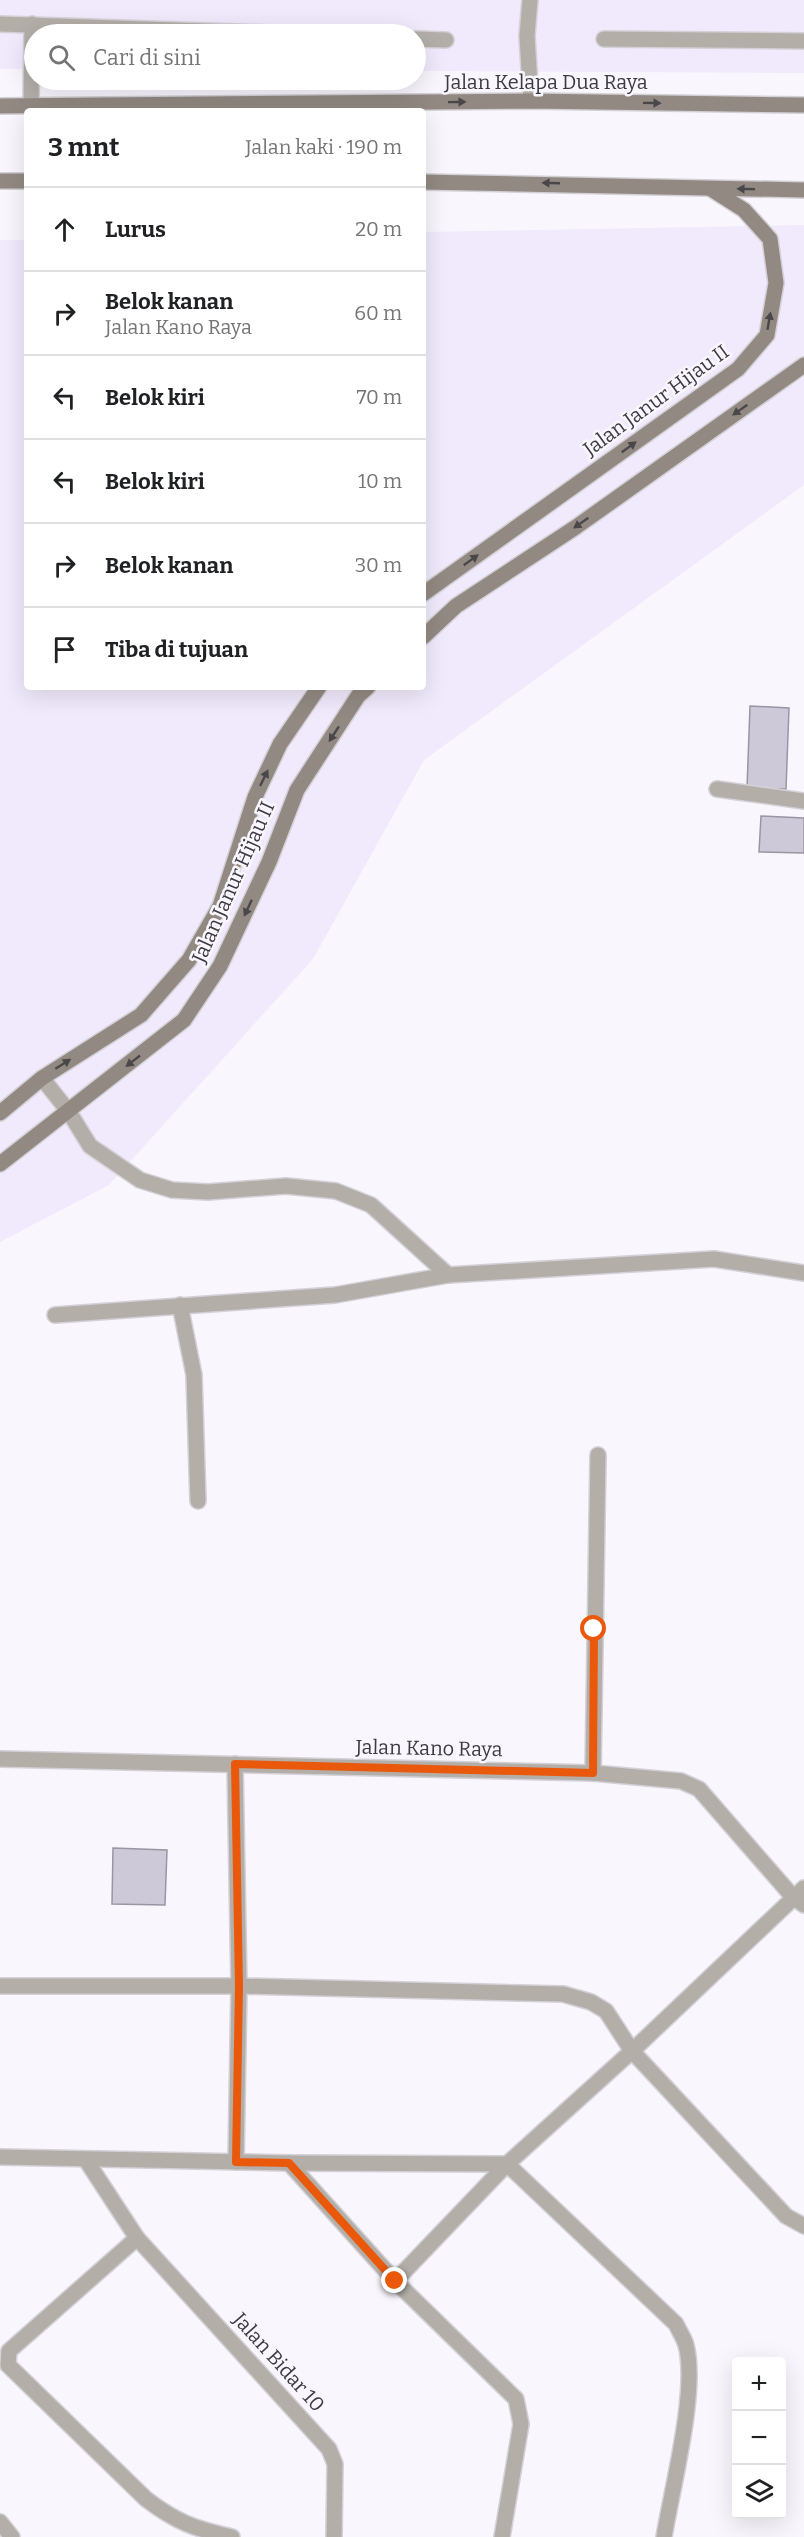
<!DOCTYPE html>
<html lang="id">
<meta charset="utf-8">
<style>
:root{--surface:#fff;--page:#f6f6f6;--text:#202124;--muted:#757577;--line:#e0e0e0}
body{margin:0;font-family:Bitter,serif;background:var(--page);color:var(--text)}
.controls{position:absolute;right:18px;bottom:18px;display:grid;overflow:hidden;border-radius:6px;box-shadow:0 6px 24px #0002}
.controls button{width:54px;height:54px;display:grid;place-items:center;padding:0;border:0;border-bottom:2px solid var(--line);background:var(--surface);color:var(--text);font:30px sans-serif}
.stop{position:absolute;width:18px;height:18px;margin:-14px;border:4px solid #ea580c;border-radius:50%;background:#fff}
.stop.end{background:#ea580c;border-color:#fff;box-shadow:0 2px 6px #0008}
.list{margin:0;padding:0;list-style:none}
h2{display:flex;justify-content:space-between;align-items:center;height:78px;margin:0;padding:0 24px;font-size:26px}
h2 small{font-size:20px;font-weight:400;color:var(--muted)}
.list li{display:grid;grid-template-columns:39px 1fr auto;gap:18px;align-items:center;box-sizing:border-box;height:84px;padding:0 24px;border-top:2px solid var(--line)}
.list b{display:block;font-size:22px;white-space:nowrap}
.list p{margin:0;font-size:20px;white-space:nowrap;color:var(--muted)}
.list em{font-size:20px;font-style:normal;color:var(--muted)}
.icon{flex:none;width:33px;height:33px;fill:none;stroke:currentColor;stroke-width:2;stroke-linecap:round;stroke-linejoin:round}
.map{position:relative;flex:none;width:804px;height:2537px;overflow:hidden}
.search{position:absolute;background:var(--surface);box-shadow:0 6px 24px #0002;left:24px;top:24px;width:402px;height:66px;display:flex;align-items:center;gap:15px;box-sizing:border-box;padding:0 21px;border-radius:33px;color:var(--muted);font-size:22px}
.panel{position:absolute;background:var(--surface);box-shadow:0 6px 24px #0002;left:24px;top:108px;width:402px;height:582px;border-radius:6px}
.map>svg:first-child{display:block}
.built{fill:#f0eafc}
.building{fill:#cec9d8;stroke:#9a94a3;stroke-width:1.5}
.lines{fill:none;stroke-linecap:round;stroke-linejoin:round}
.lane-casing{stroke:#d3d1d7;stroke-width:18}
.street-casing{stroke:#d3d1d7;stroke-width:18}
.secondary-casing{stroke:#d3d1d7;stroke-width:18}
.lane{stroke:#b3aea8;stroke-width:15}
.street{stroke:#b3aea8;stroke-width:15}
.secondary{stroke:#928a82;stroke-width:15}
.oneway{fill:#4a474b}
.route{stroke:#ea580c;stroke-width:8}
.labels{text-anchor:middle;dominant-baseline:central;stroke-width:5;stroke-linejoin:round;paint-order:stroke}
.street-label{font-size:20px;fill:#3d3b41;stroke:#f9f7fd}
</style>
<div class="map">
<svg width="804" height="2537" viewBox="0 0 804 2537">
<rect width="100%" height="100%" fill="#f9f7fd"/>
<g class="built">
<path d="M0 0H804V73L416 71V34H34V69H0Z"/>
<path d="M804 225V485L424 760 313 959 109 1185 0 1242V240H27V687H423V232Z"/>
</g>
<g class="building">
<path d="M750 706 789 708 786 789 747 788Z"/>
<path d="M761 816 804 818V853L759 852Z"/>
<path d="M113 1848 167 1850 165 1905 112 1904Z"/>
</g>
<g class="lines">
<defs>
<g id="lane">
<path d="M530 0 527 36 531 101"/>
<path d="M0 24 296 34"/>
<path d="M416 39 446 40"/>
<path d="M604 39 804 41"/>
<path d="M31 106 32 24"/>
</g>
<g id="street">
<path d="M717 789 804 801"/>
<path d="M42 1078 69 1112 90 1146 140 1180 172 1190 208 1192 286 1186 336 1191 371 1205 448 1275"/>
<path d="M180 1305 194 1375 198 1501"/>
<path d="M55 1315 335 1295 448 1275 714 1259 804 1273"/>
<path d="M0 1759 593 1773 681 1781 699 1789 793 1897 804 1905"/>
<path d="M235 1764 239 1986 236 2162"/>
<path d="M593 1773 598 1455"/>
<path d="M0 1986H239L563 1994 591 2002 606 2011 632 2051 786 2216 804 2226"/>
<path d="M0 2157 289 2163 507 2164 676 2324C679 2331 684 2338 686 2345 698 2390 672 2488 664 2537"/>
<path d="M86 2160 137 2238 9 2351 8 2365 146 2499C176 2522 195 2529 232 2537"/>
<path d="M289 2163 395 2281 516 2399 521 2424 502 2537"/>
<path d="M137 2238 329 2449 335 2464 334 2537"/>
<path d="M395 2281 507 2164 632 2051 804 1888"/>
<path d="M0 2522 12 2537"/>
</g>
<g id="secondary">
<path d="M0 106 531 101 804 105"/>
<path d="M0 181H27"/>
<path d="M423 182 804 190"/>
<path d="M423 594 738 369 767 335 776 283 770 239 744 210 711 189"/>
<path d="M423 637 456 606 576 527 804 365"/>
<path d="M0 1113 42 1078 141 1015 189 960 220 906 255 797 280 744 319 687"/>
<path d="M0 1164 184 1020 220 966 269 862 297 790 358 696 368 687"/>
</g>
</defs>
<use href="#lane" class="lane-casing"/>
<use href="#street" class="street-casing"/>
<use href="#secondary" class="secondary-casing"/>
<use href="#lane" class="lane"/>
<use href="#street" class="street"/>
<use href="#secondary" class="secondary"/>
</g>
<defs><path id="oneway-solid" d="M-6-.8H1V-3.2L6.5 0L1 3.2V.8H-6Z" transform="scale(1.5)"/></defs>
<g class="oneway">
<use href="#oneway-solid" transform="translate(457 102) rotate(-1)"/>
<use href="#oneway-solid" transform="translate(652 103) rotate(1)"/>
<use href="#oneway-solid" transform="translate(551 183) rotate(-178)"/>
<use href="#oneway-solid" transform="translate(746 189) rotate(-179)"/>
<use href="#oneway-solid" transform="translate(769 321) rotate(-80)"/>
<use href="#oneway-solid" transform="translate(740 410) rotate(145)"/>
<use href="#oneway-solid" transform="translate(629 447) rotate(-36)"/>
<use href="#oneway-solid" transform="translate(581 523) rotate(145)"/>
<use href="#oneway-solid" transform="translate(471 560) rotate(-36)"/>
<use href="#oneway-solid" transform="translate(334 734) rotate(123)"/>
<use href="#oneway-solid" transform="translate(264 778) rotate(-64)"/>
<use href="#oneway-solid" transform="translate(248 908) rotate(115)"/>
<use href="#oneway-solid" transform="translate(133 1061) rotate(142)"/>
<use href="#oneway-solid" transform="translate(63 1064) rotate(-32)"/>
</g>
<g class="lines">
<path class="route" d="M395 2281 289 2163 236 2162 239 1986 235 1764 593 1773 594 1629"/>
</g>
<g class="labels">
<g class="street-label">
<text x="546" y="82">Jalan Kelapa Dua Raya</text>
<text transform="translate(656 400) rotate(-36)">Jalan Janur Hijau II</text>
<text transform="translate(233 882) rotate(-66)">Jalan Janur Hijau II</text>
<text transform="translate(429 1748) rotate(1)">Jalan Kano Raya</text>
<text transform="translate(279 2362) rotate(48)">Jalan Bidar 10</text>
</g>
</g>
</svg>
<div class="controls">
<button>+</button>
<button>−</button>
<button><svg class="icon" aria-label="layers" viewBox="0 0 24 24"><path d="M12 4l9 5-9 5-9-5zM3 14l9 5 9-5"/></svg></button>
</div>
<div class="stop" style="left:594px;top:1629px"></div>
<div class="stop end" style="left:395px;top:2281px"></div>
<div class="search"><svg class="icon" aria-label="search" viewBox="0 0 24 24"><circle cx="10" cy="10" r="6"/><path d="M15 15l6 6"/></svg>Cari di sini</div>
<section class="panel">
<h2>3 mnt<small>Jalan kaki · 190 m</small></h2>
<ul class="list">
<li><svg class="icon" aria-label="ahead" viewBox="0 0 24 24"><path d="M12 20V5M6 11l6-6 6 6"/></svg><div><b>Lurus</b></div><em>20 m</em></li>
<li><svg class="icon" aria-label="right" viewBox="0 0 24 24"><path d="M7 20v-9h11M14 6l5 5-5 5"/></svg><div><b>Belok kanan</b><p>Jalan Kano Raya</p></div><em>60 m</em></li>
<li><svg class="icon" aria-label="left" viewBox="0 0 24 24"><path d="M17 20v-9H6M10 6l-5 5 5 5"/></svg><div><b>Belok kiri</b></div><em>70 m</em></li>
<li><svg class="icon" aria-label="left" viewBox="0 0 24 24"><path d="M17 20v-9H6M10 6l-5 5 5 5"/></svg><div><b>Belok kiri</b></div><em>10 m</em></li>
<li><svg class="icon" aria-label="right" viewBox="0 0 24 24"><path d="M7 20v-9h11M14 6l5 5-5 5"/></svg><div><b>Belok kanan</b></div><em>30 m</em></li>
<li><svg class="icon" aria-label="arrive" viewBox="0 0 24 24"><path d="M6 21V4h12l-3 4 3 4H6"/></svg><div><b>Tiba di tujuan</b></div></li>
</ul>
</section>
</div>
